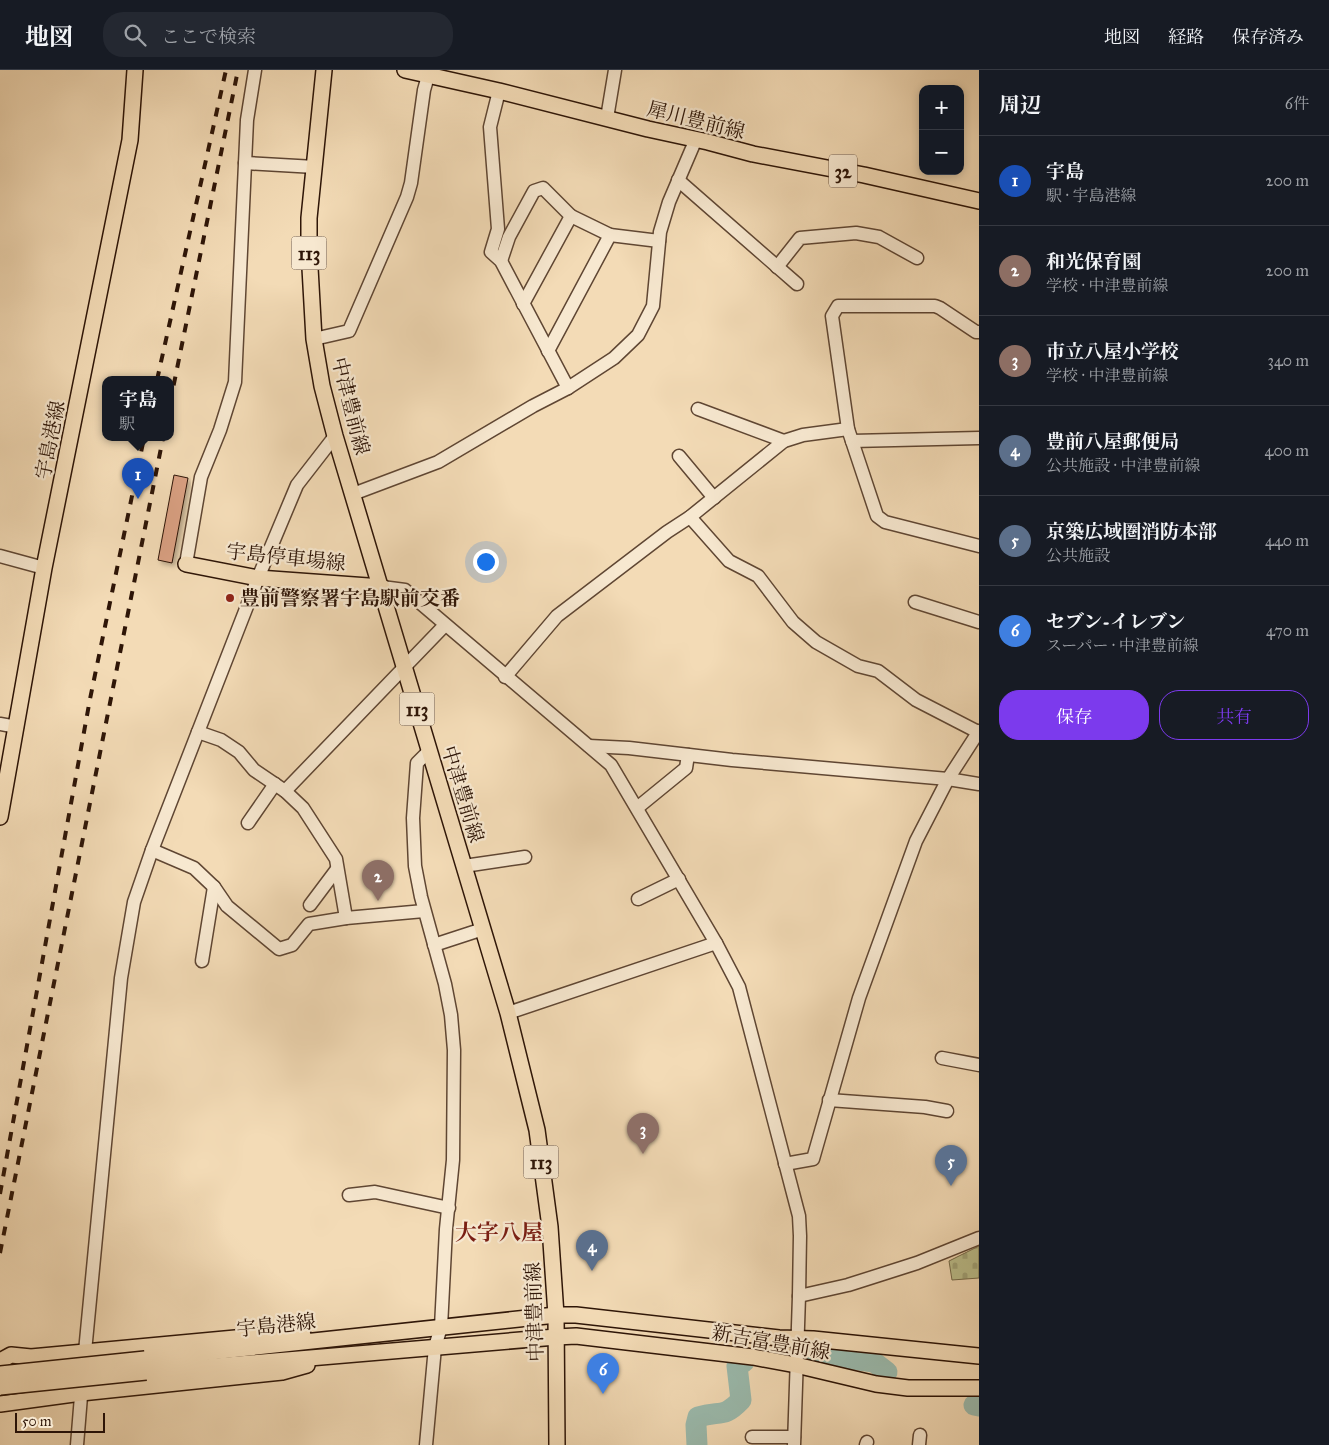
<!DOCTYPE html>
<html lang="ja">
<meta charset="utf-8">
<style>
:root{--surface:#171b24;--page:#242831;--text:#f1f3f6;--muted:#9ea1a6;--line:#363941;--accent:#7c3aed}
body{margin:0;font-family:"IM FELL Great Primer","Noto Serif JP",serif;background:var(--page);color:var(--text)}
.controls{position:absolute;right:15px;top:15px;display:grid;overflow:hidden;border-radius:10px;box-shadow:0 2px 8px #0003}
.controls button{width:45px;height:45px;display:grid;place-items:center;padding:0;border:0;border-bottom:1px solid var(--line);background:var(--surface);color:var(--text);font:25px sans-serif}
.scale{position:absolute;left:15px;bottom:12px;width:90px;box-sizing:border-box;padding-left:5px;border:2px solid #2e1507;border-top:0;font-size:14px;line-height:18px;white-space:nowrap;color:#2e1507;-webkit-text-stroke:4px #f7e8d0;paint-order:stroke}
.you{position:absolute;left:485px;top:491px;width:18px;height:18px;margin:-12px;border:4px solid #fff;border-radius:50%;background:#1a73e8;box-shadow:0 0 0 8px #1a73e833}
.badge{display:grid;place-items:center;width:32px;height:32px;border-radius:50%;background:var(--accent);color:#fff;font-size:16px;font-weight:700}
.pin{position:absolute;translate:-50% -41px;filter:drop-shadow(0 1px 2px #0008)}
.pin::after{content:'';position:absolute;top:26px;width:18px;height:15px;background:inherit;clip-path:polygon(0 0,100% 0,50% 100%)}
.popup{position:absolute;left:102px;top:306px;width:72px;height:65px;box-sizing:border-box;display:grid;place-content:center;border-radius:10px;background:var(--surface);filter:drop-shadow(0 1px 4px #0005);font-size:16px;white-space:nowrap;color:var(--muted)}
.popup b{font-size:19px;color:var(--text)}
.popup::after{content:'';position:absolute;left:50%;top:100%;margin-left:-10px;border:10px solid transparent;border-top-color:var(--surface)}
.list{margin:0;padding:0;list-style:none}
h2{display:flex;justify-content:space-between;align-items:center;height:65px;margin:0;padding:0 20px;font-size:21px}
h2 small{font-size:16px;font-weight:400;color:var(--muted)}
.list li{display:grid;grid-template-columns:32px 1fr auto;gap:15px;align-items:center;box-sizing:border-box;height:90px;padding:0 20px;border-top:1px solid var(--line)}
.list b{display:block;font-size:19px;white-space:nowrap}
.list p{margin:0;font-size:16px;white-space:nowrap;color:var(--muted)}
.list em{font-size:16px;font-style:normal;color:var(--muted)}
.actions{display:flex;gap:10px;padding:15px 20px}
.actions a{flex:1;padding:11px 0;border:1px solid var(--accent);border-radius:20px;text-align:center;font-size:18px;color:var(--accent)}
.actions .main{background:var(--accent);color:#fff}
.icon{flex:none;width:28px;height:28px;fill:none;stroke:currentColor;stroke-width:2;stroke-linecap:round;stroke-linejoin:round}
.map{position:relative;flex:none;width:979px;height:1375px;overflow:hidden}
header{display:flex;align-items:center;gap:30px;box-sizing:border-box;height:70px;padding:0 25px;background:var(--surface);border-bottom:1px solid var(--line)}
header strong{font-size:24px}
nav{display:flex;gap:28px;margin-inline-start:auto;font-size:18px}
.search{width:350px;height:45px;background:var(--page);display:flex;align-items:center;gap:12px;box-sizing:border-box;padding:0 18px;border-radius:20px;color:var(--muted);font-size:19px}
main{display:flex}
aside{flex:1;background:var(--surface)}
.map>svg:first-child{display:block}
.cemetery{fill:url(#cemetery-stones);stroke:#756a4a}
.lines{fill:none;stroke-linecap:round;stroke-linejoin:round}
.river{stroke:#9bbbae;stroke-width:21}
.building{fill:#d89f81;stroke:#2e1507;filter:url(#shadow)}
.minor-casing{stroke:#5f4633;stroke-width:15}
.major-casing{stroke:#2e1507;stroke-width:18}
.minor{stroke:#f7e8d0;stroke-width:12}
.major{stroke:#f3dbb6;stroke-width:15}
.rail{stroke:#2e1507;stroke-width:4;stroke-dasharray:9 9;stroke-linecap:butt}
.major-bridge-casing{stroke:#2e1507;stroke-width:18;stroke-linecap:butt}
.major-bridge{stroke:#f3dbb6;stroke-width:15}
.poi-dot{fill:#8f2418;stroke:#f7e8d0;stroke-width:2}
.labels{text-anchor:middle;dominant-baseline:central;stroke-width:4.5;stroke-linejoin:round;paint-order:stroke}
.shield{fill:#f7e8d0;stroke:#6a5443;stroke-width:1}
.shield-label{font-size:19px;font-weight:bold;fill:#2e1507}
.street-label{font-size:20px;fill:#2e1507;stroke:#f7e8d0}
.poi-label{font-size:20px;font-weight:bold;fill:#2e1507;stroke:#f7e8d0;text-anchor:start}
.quarter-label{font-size:22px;font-weight:bold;fill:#7a1f14;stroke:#f7e8d0}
</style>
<header>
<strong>地図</strong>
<div class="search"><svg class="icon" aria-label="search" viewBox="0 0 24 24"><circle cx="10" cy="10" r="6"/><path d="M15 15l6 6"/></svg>ここで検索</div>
<nav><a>地図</a><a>経路</a><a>保存済み</a></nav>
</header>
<main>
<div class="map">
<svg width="979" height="1375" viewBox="0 0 979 1375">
<defs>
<pattern id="cemetery-stones" width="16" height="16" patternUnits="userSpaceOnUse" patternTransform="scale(1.25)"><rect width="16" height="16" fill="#bcc08d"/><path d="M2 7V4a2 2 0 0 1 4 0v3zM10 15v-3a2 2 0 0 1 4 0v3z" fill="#a2a478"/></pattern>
<filter id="shadow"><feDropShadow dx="3" dy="3" stdDeviation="2.5" flood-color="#0004"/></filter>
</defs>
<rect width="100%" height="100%" fill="#f3dbb6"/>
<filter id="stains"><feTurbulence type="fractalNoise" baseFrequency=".004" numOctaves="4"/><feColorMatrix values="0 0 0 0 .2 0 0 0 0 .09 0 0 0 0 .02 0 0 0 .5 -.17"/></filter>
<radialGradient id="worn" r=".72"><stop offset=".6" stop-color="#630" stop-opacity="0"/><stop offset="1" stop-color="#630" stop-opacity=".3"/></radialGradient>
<path class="cemetery" d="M979 1176V1208L952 1210 949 1191Z"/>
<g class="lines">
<g class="river">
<path d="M816 1284 874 1292 887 1302"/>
<path d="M974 1335 979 1336"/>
<path d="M697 1375 696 1355 698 1347C720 1340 723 1349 741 1330L737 1296 744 1292"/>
</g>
</g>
<path class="building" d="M174 405 188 408 172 493 158 490Z"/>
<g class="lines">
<defs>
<g id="minor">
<path d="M499 21 490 57 498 159 491 182 501 191 568 318"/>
<path d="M607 48 615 0"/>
<path d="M245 93 315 97"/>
<path d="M678 110 797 214"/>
<path d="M501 191 509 167 534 121 543 118 571 146"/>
<path d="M777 197 800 168 856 163 879 167 917 188"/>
<path d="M523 234 571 146 610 165"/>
<path d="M979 262H976L940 238 935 236H838L832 246 848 359 877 446 885 452 979 476"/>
<path d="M314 269 349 261 407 127 411 113 424 20 428 6 432 0"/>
<path d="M548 281 610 165 659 171"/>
<path d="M698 339 784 371"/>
<path d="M852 371 979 368"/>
<path d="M679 386 714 428"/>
<path d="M353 424 438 392 533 336 568 318 614 288 638 265 653 236 660 162 669 132 696 69"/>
<path d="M690 447 729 491 758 506 793 552 816 572 858 596 878 601 916 630 978 662"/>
<path d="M0 486 44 498"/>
<path d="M186 494 201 407 220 360 235 312 247 50 255 0"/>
<path d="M382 517 405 520 611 695 716 873 739 917 799 1146 800 1166 799 1226 794 1375"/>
<path d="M915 532 979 552"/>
<path d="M505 607 557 546 667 462 690 447 784 371 803 365 848 359"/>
<path d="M0 654 17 657"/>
<path d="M198 662 221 670 239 682 254 700 285 721 303 738 336 789 346 848"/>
<path d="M589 676 629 678 732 690 948 709 979 714"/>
<path d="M285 721 445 555"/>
<path d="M637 738 686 698 688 685"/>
<path d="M248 753 275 714"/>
<path d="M152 780 194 798 214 817 227 836 279 879 292 875 309 854 346 848 424 841"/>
<path d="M464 796 525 787"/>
<path d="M638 829 679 809"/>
<path d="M310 835 337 799"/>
<path d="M434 875 483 859"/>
<path d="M202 891 214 817"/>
<path d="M508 943 716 873"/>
<path d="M942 988 979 995"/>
<path d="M829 1030 925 1037 947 1041"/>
<path d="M785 1094 813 1089 859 928 916 771 948 709 979 661"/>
<path d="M349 1125 375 1122 449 1138"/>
<path d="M799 1226 848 1215 917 1193 979 1168"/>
<path d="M84 1292 121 908 134 832 152 780 258 508 297 415 335 366"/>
<path d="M752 1367H794"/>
<path d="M77 1375 82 1314"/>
<path d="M426 1375 435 1277 441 1257 446 1159 453 1090 454 980 451 945 445 914 421 827 415 796 413 748 417 693 429 681"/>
<path d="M866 1375 867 1372"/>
<path d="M919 1375 920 1365"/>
</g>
<g id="major">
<path d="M324 0 309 148V180L314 269 322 316 335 366 508 943 537 1060 550 1157 556 1245 557 1375"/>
<path d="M405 0 499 21 648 59 708 72 753 84 864 105 979 131"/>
<path d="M186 494 258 508 382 517"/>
<path d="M0 747 44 498 130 70 135 0"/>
<path d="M145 1289 556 1245H576L779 1268 813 1269 979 1286"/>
<path d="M0 1291 11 1285 31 1287 279 1264 303 1265"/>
<path d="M146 1302 556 1267 576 1266 753 1287 796 1295 876 1314 908 1318H979"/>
<path d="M0 1334 81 1323 282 1302 307 1295"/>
</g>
</defs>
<use href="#minor" class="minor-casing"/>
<use href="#major" class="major-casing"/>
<use href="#minor" class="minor"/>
<use href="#major" class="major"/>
<g class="rail">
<path d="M157 310 226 0"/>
<path d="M170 333 238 0"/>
<path d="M0 1124 90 629 144 368"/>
<path d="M0 1183 163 368"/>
</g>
<defs>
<g id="major-bridge">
<path d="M0 1304 145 1289"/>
<path d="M0 1317 146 1302"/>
</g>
</defs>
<use href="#major-bridge" class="major-bridge-casing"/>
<use href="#major-bridge" class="major-bridge"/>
</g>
<circle class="poi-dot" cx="230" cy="528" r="5"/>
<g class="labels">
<g class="shield">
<rect x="829" y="84.5" width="28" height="33" rx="4"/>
<rect x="291.5" y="166.5" width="35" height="33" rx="4"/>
<rect x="399.5" y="622.5" width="35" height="33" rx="4"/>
<rect x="523.5" y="1075.5" width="35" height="33" rx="4"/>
</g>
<g class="shield-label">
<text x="843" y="101">32</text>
<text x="309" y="183">113</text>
<text x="417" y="639">113</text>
<text x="541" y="1092">113</text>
</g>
<g class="street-label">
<text transform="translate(696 50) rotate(14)">犀川豊前線</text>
<text transform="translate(351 336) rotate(76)">中津豊前線</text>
<text transform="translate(50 370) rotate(-79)">宇島港線</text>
<text transform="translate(286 487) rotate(6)">宇島停車場線</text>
<text transform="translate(463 724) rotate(73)">中津豊前線</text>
<text transform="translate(534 1242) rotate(-92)">中津豊前線</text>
<text transform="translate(276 1255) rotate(-6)">宇島港線</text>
<text transform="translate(771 1272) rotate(10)">新吉富豊前線</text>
</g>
<g class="poi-label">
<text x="240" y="528">豊前警察署宇島駅前交番</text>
</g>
<g class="quarter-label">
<text x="499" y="1162">大字八屋</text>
</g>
</g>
<rect width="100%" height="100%" filter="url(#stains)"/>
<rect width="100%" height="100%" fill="url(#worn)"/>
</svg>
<div class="controls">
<button>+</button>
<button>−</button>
</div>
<div class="scale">50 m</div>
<div class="you"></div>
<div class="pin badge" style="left:138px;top:429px;background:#1a4fb4">1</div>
<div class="popup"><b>宇島</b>駅</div>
<div class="pin badge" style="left:378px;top:831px;background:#8d6e63">2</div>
<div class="pin badge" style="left:643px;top:1084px;background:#8d6e63">3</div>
<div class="pin badge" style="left:592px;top:1201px;background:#5c6f8a">4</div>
<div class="pin badge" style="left:951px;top:1116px;background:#5c6f8a">5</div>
<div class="pin badge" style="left:603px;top:1324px;background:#3f7fe0">6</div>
</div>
<aside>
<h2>周辺<small>6件</small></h2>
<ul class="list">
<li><span class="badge" style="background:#1a4fb4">1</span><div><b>宇島</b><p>駅 · 宇島港線</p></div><em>200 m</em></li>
<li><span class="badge" style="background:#8d6e63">2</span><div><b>和光保育園</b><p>学校 · 中津豊前線</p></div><em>200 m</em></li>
<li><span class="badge" style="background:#8d6e63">3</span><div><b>市立八屋小学校</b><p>学校 · 中津豊前線</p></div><em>340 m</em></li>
<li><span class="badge" style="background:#5c6f8a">4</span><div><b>豊前八屋郵便局</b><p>公共施設 · 中津豊前線</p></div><em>400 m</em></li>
<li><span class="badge" style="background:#5c6f8a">5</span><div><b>京築広域圏消防本部</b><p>公共施設</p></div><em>440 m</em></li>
<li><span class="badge" style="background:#3f7fe0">6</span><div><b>セブン-イレブン</b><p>スーパー · 中津豊前線</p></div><em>470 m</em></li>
</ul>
<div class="actions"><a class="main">保存</a><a>共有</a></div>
</aside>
</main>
